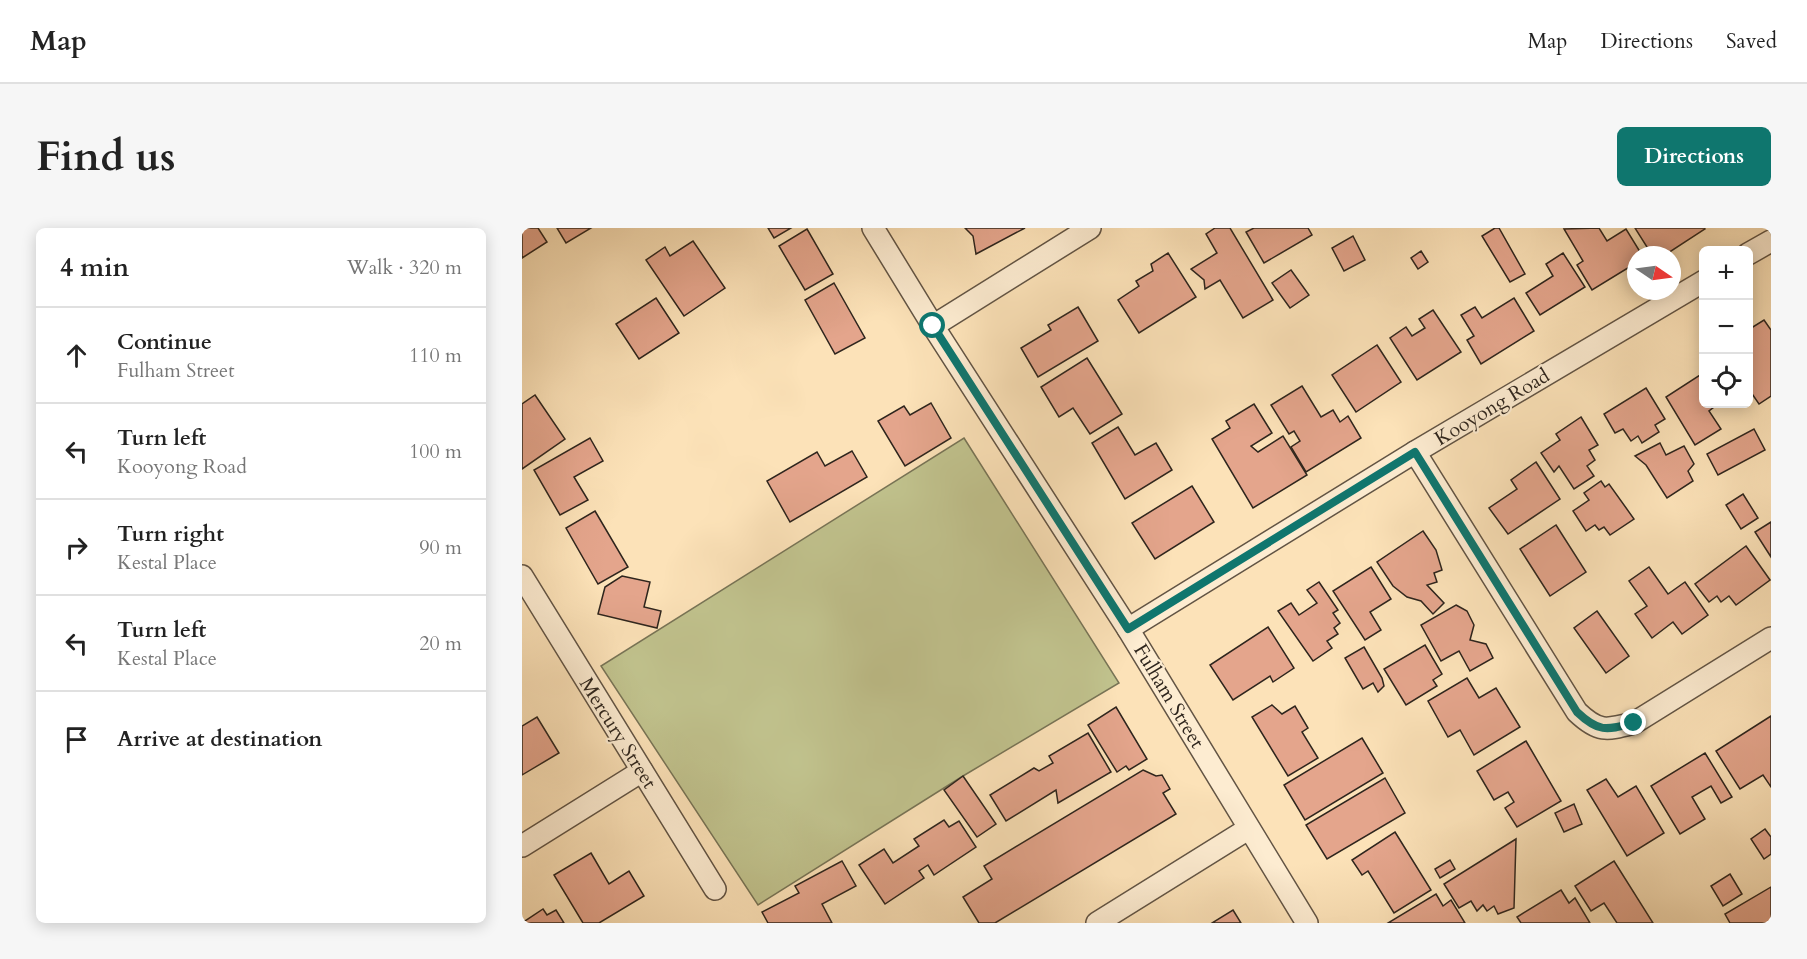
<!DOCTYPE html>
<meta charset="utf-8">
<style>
:root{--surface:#fff;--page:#f6f6f6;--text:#222;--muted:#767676;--line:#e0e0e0;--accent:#0f766e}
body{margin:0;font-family:Cardo,serif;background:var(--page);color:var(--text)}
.controls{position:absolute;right:18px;top:18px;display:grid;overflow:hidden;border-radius:9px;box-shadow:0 3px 15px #0003}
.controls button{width:54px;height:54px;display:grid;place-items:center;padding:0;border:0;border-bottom:2px solid var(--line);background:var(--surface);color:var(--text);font:30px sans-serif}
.compass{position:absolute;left:1105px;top:18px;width:54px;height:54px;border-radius:50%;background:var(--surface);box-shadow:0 3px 15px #0003;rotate:103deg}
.stop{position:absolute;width:18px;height:18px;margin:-14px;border:4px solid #0f766e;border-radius:50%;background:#fff}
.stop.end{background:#0f766e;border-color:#fff;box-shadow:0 2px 6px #0008}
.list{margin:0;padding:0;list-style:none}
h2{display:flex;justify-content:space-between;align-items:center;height:78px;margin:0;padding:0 24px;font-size:26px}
h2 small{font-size:20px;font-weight:400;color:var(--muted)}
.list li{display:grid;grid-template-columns:39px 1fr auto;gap:18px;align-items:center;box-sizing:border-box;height:96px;padding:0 24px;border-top:2px solid var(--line)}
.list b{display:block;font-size:22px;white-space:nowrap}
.list p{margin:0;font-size:20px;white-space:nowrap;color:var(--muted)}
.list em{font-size:20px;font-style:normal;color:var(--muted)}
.icon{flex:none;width:33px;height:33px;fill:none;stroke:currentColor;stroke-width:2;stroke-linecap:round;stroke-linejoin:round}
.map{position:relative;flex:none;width:1249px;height:695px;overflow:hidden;border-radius:9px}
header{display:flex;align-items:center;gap:36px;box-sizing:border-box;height:84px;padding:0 30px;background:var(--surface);border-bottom:2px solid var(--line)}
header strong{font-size:28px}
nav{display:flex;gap:33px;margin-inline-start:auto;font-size:21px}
.intro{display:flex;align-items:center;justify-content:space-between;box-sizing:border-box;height:144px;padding:0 36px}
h1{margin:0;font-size:42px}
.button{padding:15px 27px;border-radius:9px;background:var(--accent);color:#fff;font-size:21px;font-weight:700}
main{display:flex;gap:36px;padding:0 36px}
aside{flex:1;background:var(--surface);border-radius:9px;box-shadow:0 3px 15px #0003}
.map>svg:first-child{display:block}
.green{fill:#c1c38e;stroke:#787456;stroke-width:1.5}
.building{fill:#e4a58c;stroke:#2e251d;stroke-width:1.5}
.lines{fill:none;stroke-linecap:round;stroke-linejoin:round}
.street-casing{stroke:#625444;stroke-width:24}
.street{stroke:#fdecd1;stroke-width:21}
.route{stroke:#0f766e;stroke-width:8}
.labels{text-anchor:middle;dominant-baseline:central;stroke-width:4.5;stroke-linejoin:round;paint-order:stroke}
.street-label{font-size:20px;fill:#2e251d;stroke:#fdecd1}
</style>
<header>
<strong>Map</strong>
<nav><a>Map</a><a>Directions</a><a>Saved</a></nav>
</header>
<div class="intro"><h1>Find us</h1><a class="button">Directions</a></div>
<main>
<aside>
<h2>4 min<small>Walk · 320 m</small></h2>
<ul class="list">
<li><svg class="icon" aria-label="ahead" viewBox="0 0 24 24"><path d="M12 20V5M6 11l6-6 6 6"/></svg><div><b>Continue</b><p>Fulham Street</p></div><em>110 m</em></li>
<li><svg class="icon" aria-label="left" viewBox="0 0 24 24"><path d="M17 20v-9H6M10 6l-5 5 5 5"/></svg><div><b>Turn left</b><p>Kooyong Road</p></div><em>100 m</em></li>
<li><svg class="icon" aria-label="right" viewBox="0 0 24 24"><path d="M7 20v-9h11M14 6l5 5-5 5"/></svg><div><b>Turn right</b><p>Kestal Place</p></div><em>90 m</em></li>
<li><svg class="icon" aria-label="left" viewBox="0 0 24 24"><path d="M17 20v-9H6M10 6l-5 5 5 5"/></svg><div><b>Turn left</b><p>Kestal Place</p></div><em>20 m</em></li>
<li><svg class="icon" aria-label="arrive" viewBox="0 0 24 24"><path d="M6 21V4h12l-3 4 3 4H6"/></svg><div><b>Arrive at destination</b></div></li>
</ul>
</aside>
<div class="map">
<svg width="1249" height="695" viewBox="0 0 1249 695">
<rect width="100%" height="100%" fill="#fce2b8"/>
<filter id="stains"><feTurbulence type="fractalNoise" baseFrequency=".00333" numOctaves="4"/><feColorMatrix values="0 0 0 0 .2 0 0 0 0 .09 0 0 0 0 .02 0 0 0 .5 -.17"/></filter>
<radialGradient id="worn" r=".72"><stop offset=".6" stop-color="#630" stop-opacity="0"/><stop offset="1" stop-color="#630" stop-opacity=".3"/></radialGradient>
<path class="green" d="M442 210 597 455 441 548 236 677 79 438Z"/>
<g class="building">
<path d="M0 0H16L25 14 0 30Z"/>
<path d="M35 0H69L44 15Z"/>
<path d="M246 0H269L252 10Z"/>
<path d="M443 0H503L454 26 451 8Z"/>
<path d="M693 0H708L751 72 721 90 698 52 683 61 682 52 669 41 695 25 684 6Z"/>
<path d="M732 0H786L790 7 742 35 724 4Z"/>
<path d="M973 0H977L1003 46 988 54 960 8Z"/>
<path d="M1077 0 1085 13 1104 1 1120 27H1114V35L1070 62 1055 37 1061 33 1042 1Z"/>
<path d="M1113 0H1182L1183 1 1143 27H1130Z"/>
<path d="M285 1 311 46 283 62 257 18Z"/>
<path d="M831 8 843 32 822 43 810 20Z"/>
<path d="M171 13 203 60 162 88 124 32 143 19 148 28Z"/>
<path d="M899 23 906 34 896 41 889 30Z"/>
<path d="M646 25 674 69 617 105 596 72 617 58 614 53 631 43 629 36Z"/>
<path d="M1041 25 1063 59 1018 87 1004 65 1031 48 1024 36Z"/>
<path d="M769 42 787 67 768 80 750 55Z"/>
<path d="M312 55 343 110 313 126 283 72Z"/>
<path d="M134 70 157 105 117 131 94 96Z"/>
<path d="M992 70 1012 103 959 136 945 112 952 108 939 87 953 79 960 90Z"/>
<path d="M556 79 576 113 516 149 499 120 529 102 526 97Z"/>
<path d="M911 82 939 124 895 152 868 110 884 99 890 108 903 100 897 91Z"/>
<path d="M1242 92 1249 102V168L1237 176 1226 160V102Z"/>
<path d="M855 117 879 154 834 184 810 147Z"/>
<path d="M565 130 600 186 568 206 551 180 537 189 519 159Z"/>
<path d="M1178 147 1182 153V176H1196L1187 183 1199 201 1173 217 1144 169Z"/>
<path d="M780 158 799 189 811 182 818 194 826 188 839 210 784 244 769 219 778 213 772 203 767 206 749 177Z"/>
<path d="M1124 160 1143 191 1133 197 1137 204 1120 215 1116 208 1109 213 1101 201 1093 205 1082 186Z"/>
<path d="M13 167 43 211 0 241V176Z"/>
<path d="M409 175 429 210 383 238 356 193 382 178 388 187Z"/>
<path d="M732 176 750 205 729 218 736 224 761 208 785 247 731 280 690 211 708 200 704 193Z"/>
<path d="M1059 189 1076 217 1067 222 1073 232 1065 238 1072 248 1052 261 1037 238 1032 244 1019 225 1038 212 1034 206Z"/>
<path d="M596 199 613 227 634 215 650 242 603 271 570 215Z"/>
<path d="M1232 201 1243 222 1196 247 1185 226Z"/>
<path d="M68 210 81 233 52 249 66 272 38 287 12 242Z"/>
<path d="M1138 215 1144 227 1162 218 1172 236 1166 243 1171 253 1145 270 1124 237 1113 228Z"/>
<path d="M330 223 345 249 268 294 245 253 295 224 303 238Z"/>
<path d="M1014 234 1038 271 986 306 967 280 995 261 989 252Z"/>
<path d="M1079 253 1083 259 1087 256 1112 291 1088 307 1082 299 1077 302 1073 297 1064 303 1051 283 1067 272 1062 265Z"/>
<path d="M670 258 692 294 633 331 610 295Z"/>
<path d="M1221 266 1236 290 1219 301 1204 277Z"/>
<path d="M73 283 106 339 76 356 44 300Z"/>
<path d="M1249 294V329L1233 304Z"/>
<path d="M1034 297 1064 344 1028 368 998 321Z"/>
<path d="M901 303 914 322 920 342 912 345 915 354 905 357 922 375 911 386 899 373 885 369 871 358 855 334Z"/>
<path d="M1224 318 1248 352 1214 377 1207 368 1199 374 1195 368 1187 374 1173 356Z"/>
<path d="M849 339 869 371 848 384 859 402 843 412 811 363Z"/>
<path d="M1127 339 1146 366 1163 354 1186 387 1160 406 1151 394 1130 410 1113 386 1125 378 1107 353Z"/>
<path d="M100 348 128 354 122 379 139 383 135 400 76 386 83 359Z"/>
<path d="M797 354 816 382 811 385 818 395 812 400 816 406 805 413 810 420 791 433 756 383 769 375 777 387 795 375 785 362Z"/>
<path d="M934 377 945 383 952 397 948 412 964 416 971 430 948 443 937 423 919 433 899 397Z"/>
<path d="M1075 383 1107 428 1084 445 1052 400Z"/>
<path d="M746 399 772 440 751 454 748 448 711 472 688 437Z"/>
<path d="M903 417 920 446 911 452 915 458 884 477 862 441Z"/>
<path d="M842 419 860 450 862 458 856 464 851 455 841 461 823 430Z"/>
<path d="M945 450 957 470 974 460 998 499 952 527 938 502 926 509 906 473Z"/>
<path d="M750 477 760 486 773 478 786 500 780 504 796 530 766 548 730 489Z"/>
<path d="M594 479 625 531 607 542 604 538 595 544 566 497Z"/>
<path d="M1249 488V559L1241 547 1218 561 1194 523Z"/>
<path d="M15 489 37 525 0 547V498Z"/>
<path d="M566 505 589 544 536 575 534 562 484 593 468 567 512 540 517 543 531 535 527 528Z"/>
<path d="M840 510 861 545 783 592 762 557Z"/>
<path d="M1004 513 1039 573 995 599 983 580 992 574 986 564 972 572 955 543Z"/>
<path d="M1183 525 1210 569 1199 575 1189 558 1170 569 1183 591 1158 606 1129 558Z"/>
<path d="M621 542 634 548 640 547 648 561 641 565 654 586 473 695H457L441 669 470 651 462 638Z"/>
<path d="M441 548 474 596 455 609 422 562Z"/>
<path d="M863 550 883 585 805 631 784 597Z"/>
<path d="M1084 551 1096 569 1114 558 1142 605 1105 628 1065 562Z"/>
<path d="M1052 576 1060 596 1042 604 1033 585Z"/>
<path d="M422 592 427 599 437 593 454 619 412 647 406 637 397 643 402 650 363 676 337 637 362 621 371 635 397 618 392 611Z"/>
<path d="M1243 601 1249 609V626L1242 631 1229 611Z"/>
<path d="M873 604 909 662 872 685 846 643 840 647 830 632Z"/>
<path d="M994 611 992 680 976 686 972 678 965 683 961 677 955 683 949 673 937 680 922 656Z"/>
<path d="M69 625 87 656 107 643 122 668 77 695H61L32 647Z"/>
<path d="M928 632 933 641 918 650 913 641Z"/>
<path d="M320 633 334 658 300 676 310 695H246L240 684 277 665 273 658Z"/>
<path d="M1092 633 1131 695H1095L1082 675 1069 683 1053 658Z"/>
<path d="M1208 646 1220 666 1201 678 1189 658Z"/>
<path d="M1249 659V695H1208L1203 686Z"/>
<path d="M1039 662 1047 675 1053 670 1068 695H999L995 689Z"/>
<path d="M914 666 921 678 929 672 943 695H866Z"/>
<path d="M21 681 25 687 34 682 42 695H0Z"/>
<path d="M711 682 719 695H690Z"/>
</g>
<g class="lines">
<defs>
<g id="street">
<path d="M351 0 411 98 606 401 785 695"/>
<path d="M1226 26 1249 13"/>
<path d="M411 98 568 0"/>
<path d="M893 224 1055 484C1077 505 1085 502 1112 495L1249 410"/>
<path d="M0 348 193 661"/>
<path d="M606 401 893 224 1182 53"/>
<path d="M0 618 120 543"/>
<path d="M575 695 726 601"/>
</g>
</defs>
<use href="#street" class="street-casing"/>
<use href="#street" class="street"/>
</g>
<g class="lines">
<path class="route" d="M411 98 606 401 893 224 1055 484C1077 505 1085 502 1112 495"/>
</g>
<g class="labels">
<g class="street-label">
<text transform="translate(970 179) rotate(-31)">Kooyong Road</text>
<text transform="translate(647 468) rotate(59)">Fulham Street</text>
<text transform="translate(96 505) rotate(58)">Mercury Street</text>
</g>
</g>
<rect width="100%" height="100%" filter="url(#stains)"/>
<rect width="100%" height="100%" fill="url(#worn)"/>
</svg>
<div class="controls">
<button>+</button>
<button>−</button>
<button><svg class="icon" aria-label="locate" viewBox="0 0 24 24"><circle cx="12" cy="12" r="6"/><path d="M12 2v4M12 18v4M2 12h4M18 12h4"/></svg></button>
</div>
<svg class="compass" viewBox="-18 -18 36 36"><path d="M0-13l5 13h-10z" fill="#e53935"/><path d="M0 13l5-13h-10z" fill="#767676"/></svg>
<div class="stop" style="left:411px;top:98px"></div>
<div class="stop end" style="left:1112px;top:495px"></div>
</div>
</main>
